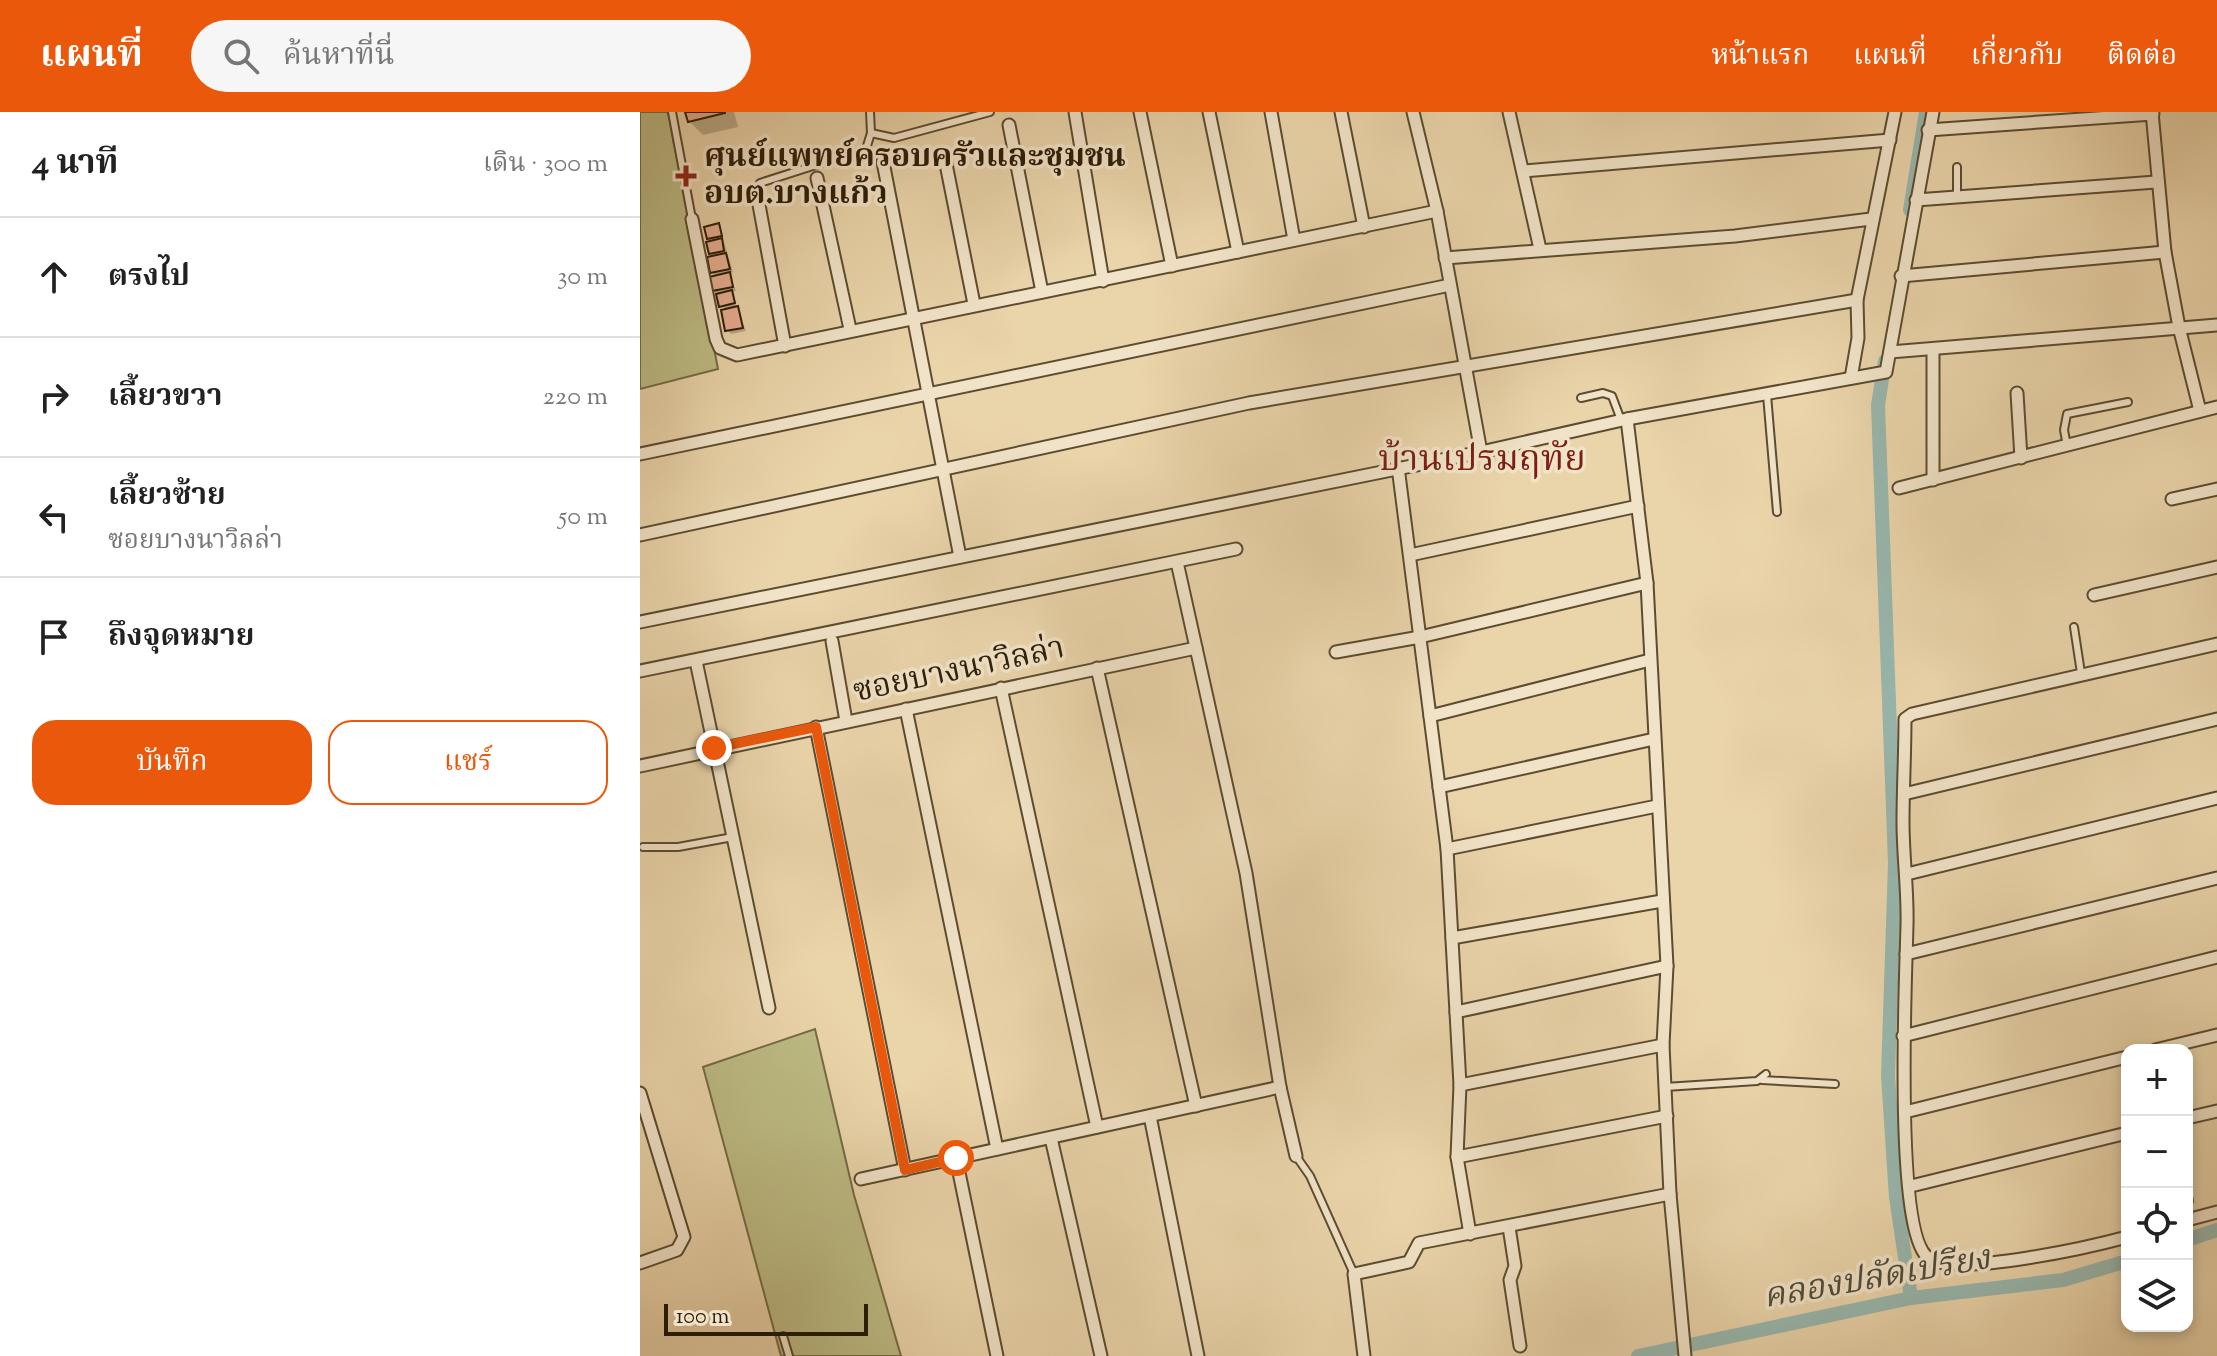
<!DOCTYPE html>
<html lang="th">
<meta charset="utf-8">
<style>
:root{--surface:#fff;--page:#f6f6f6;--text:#222;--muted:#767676;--line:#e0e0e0;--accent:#ea580c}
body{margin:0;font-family:"Sorts Mill Goudy","Noto Serif Thai",serif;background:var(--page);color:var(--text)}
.controls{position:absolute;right:24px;bottom:24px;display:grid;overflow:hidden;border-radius:16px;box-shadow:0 4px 12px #0003}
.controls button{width:72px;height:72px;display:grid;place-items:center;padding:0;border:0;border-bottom:2px solid var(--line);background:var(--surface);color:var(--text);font:40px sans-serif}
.scale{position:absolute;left:24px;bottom:20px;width:204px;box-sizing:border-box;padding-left:8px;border:4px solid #2d1e09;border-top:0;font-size:22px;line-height:28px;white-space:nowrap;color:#2d1e09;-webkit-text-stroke:6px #f1e3c8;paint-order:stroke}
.stop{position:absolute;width:24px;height:24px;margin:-18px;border:6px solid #ea580c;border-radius:50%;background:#fff}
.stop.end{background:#ea580c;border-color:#fff;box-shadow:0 2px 8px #0008}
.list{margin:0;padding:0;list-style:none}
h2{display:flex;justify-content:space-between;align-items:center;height:104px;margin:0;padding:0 32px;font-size:34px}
h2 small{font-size:26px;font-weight:400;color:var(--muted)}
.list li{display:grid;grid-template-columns:52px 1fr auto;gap:24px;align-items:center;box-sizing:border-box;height:120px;padding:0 32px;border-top:2px solid var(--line)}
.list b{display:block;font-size:30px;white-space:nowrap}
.list p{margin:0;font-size:26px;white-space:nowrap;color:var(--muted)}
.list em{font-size:26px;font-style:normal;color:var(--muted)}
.actions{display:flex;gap:16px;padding:24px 32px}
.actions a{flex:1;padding:18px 0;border:2px solid var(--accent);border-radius:24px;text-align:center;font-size:28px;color:var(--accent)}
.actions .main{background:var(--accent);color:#fff}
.icon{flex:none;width:44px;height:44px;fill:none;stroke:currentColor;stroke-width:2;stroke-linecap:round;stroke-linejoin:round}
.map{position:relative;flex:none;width:1577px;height:1244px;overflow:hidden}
header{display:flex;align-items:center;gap:48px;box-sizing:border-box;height:112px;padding:0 40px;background:var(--accent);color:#fff}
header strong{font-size:38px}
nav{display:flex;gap:44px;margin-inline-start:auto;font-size:28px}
.search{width:560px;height:72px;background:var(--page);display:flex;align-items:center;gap:20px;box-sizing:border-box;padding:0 28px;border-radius:44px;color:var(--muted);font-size:30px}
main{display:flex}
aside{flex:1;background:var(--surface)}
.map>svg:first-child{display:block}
.green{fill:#bdbb84;stroke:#756c46;stroke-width:2}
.shadow{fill:#0003}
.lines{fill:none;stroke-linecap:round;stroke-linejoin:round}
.canal{stroke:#98b7ae;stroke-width:14}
.building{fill:#e7ae91;stroke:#2d1e09;stroke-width:2}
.lane-casing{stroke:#5c4c31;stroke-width:10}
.street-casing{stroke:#5c4c31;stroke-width:15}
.lane{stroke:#f1e3c8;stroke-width:6}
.street{stroke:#f1e3c8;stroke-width:11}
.route{stroke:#ea580c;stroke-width:10}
.poi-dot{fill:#8f2418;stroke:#f1e3c8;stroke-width:3}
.labels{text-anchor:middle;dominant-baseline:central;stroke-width:7;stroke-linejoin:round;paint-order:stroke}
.poi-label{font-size:32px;font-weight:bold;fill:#2d1e09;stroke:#f1e3c8;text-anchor:start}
.street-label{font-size:32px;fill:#2d1e09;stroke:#f1e3c8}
.water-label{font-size:34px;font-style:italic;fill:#4d4c3b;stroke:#f1e3c8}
.quarter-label{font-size:36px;fill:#7a1f14;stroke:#f1e3c8}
</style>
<header>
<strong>แผนที่</strong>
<div class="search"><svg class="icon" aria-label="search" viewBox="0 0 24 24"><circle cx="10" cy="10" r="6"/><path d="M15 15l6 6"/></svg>ค้นหาที่นี่</div>
<nav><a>หน้าแรก</a><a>แผนที่</a><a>เกี่ยวกับ</a><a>ติดต่อ</a></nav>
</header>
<main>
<aside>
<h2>4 นาที<small>เดิน · 300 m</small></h2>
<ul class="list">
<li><svg class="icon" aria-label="ahead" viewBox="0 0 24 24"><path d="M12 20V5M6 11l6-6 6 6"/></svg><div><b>ตรงไป</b></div><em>30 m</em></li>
<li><svg class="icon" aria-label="right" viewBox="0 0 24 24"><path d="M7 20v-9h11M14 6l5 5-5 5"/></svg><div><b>เลี้ยวขวา</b></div><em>220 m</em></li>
<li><svg class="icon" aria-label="left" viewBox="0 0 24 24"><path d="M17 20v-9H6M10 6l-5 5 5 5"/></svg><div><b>เลี้ยวซ้าย</b><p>ซอยบางนาวิลล่า</p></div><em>50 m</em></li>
<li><svg class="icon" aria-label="arrive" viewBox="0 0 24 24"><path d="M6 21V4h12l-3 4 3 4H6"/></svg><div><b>ถึงจุดหมาย</b></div></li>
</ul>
<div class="actions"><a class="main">บันทึก</a><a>แชร์</a></div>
</aside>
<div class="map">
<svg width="1577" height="1244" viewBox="0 0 1577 1244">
<rect width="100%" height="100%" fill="#ead4aa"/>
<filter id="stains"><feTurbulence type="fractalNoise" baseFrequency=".0025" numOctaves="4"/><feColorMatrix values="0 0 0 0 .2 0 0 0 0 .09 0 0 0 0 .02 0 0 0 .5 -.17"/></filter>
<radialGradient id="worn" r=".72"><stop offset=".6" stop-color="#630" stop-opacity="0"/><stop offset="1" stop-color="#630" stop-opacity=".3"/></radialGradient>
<g class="green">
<path d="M0 0H28L78 257 0 277Z"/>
<path d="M175 917 214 1083 261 1244H141L63 955Z"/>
</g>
<g class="shadow">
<path d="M47 0H94L98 15 63 23 49 9Z"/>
<path d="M79 113 93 160 89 161 96 179 91 180 106 219 91 222 87 218 86 199 74 178 77 165 72 160 75 146 70 141 72 130 68 126Z"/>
</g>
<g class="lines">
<g class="canal">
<path d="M1270 98 1286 0"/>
<path d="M1245 249 1238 293 1255 751 1248 964 1256 1085 1271 1186"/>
<path d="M1547 1128 1577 1118"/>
<path d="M998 1244 1271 1186 1423 1168 1487 1149"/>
</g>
</g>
<g class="building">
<path d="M45 0H85V1L48 10Z"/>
<path d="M79 111 82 124 67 127 64 115Z"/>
<path d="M82 126 84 139 69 142 66 130Z"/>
<path d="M86 141 90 157 70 161 67 145Z"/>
<path d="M90 160 93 175 72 179 69 165Z"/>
<path d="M92 178 95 191 79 195 76 182Z"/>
<path d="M98 194 103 216 85 219 81 198Z"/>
</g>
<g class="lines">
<defs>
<g id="lane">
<path d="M32 0 52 107"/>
<path d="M230 0 231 21"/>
<path d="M120 71 226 37 231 21 254 26 350 0"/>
<path d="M1317 85V55"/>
<path d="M1127 283 1137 400"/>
<path d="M941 286 963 281 972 284 981 308"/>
<path d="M1427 334 1424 318 1427 302 1488 290"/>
<path d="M1434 515 1441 561"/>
<path d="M3 735H38L93 725"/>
<path d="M1122 968 1195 972"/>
<path d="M1025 975 1117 969 1126 962"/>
<path d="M656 1044 670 1064 714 1162"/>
<path d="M1547 1080 1549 1089"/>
<path d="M143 1224 149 1244"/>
</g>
<g id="street">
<path d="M435 0 463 169"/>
<path d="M500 0 532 154"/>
<path d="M569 0 598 140"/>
<path d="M631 0 654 128"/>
<path d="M701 0 724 115"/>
<path d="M773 0 797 99 841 340"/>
<path d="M869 0 900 137"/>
<path d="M1512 0 1525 140 1539 215 1560 299"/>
<path d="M369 13 402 180"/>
<path d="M1288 18 1513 2"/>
<path d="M305 47 334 192"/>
<path d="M243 50 320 445"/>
<path d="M883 59 1250 28"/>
<path d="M177 66 210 217"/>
<path d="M117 82 145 234"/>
<path d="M1276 88 1516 70"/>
<path d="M52 107 76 227 80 236 97 243 797 99"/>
<path d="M805 146 1095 124 1231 107"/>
<path d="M1261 164 1525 140"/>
<path d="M1250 240 1577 213"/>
<path d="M1211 266 1218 226 1217 188 1255 0"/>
<path d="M1377 281 1381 346"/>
<path d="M987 307 1007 471 1027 854 1023 933 1030 1082 1045 1244"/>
<path d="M0 342 810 173"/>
<path d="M758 355 807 737 820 973 817 1045 830 1122"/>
<path d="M1293 368V238"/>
<path d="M1259 376 1577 295"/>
<path d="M1532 387 1577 377"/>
<path d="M0 423 609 291 1217 188"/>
<path d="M770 443 998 394"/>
<path d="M537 450 606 761 640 975 656 1044"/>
<path d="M1454 483 1577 455"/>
<path d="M0 510 841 340 987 307 1246 260 1293 0"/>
<path d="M192 529 206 609"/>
<path d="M696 540 780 525 1007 471"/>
<path d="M56 549 129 896"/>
<path d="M457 556 556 994"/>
<path d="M0 559 596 437"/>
<path d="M361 576 457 1015"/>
<path d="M266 597 357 1037"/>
<path d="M790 604 1010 548"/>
<path d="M176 615 265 1058"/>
<path d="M0 654 556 536"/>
<path d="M799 675 1014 627"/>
<path d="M1264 682 1577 607"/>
<path d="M807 737 1017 694"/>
<path d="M1267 762 1577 686"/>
<path d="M812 826 1022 789"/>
<path d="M1266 842 1577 766"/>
<path d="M816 900 1027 854"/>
<path d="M1263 924 1577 845"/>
<path d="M1515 938 1577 923"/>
<path d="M820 973 1023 933"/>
<path d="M0 981 44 1125 37 1138 0 1151"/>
<path d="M1265 1000 1487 945"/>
<path d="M510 1004 558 1244"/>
<path d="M1547 1006 1577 999"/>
<path d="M411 1026 461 1244"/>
<path d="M817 1045 1027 1004"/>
<path d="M316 1046 357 1244"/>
<path d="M221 1067 640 975"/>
<path d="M1271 1074 1487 1021"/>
<path d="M1547 1108 1577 1100"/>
<path d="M869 1115 875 1154 870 1168 880 1234"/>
<path d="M1487 1125C1450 1135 1322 1164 1290 1147 1253 1127 1266 861 1267 813 1268 779 1263 745 1263 710 1263 676 1265 642 1265 607L1272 602 1577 532"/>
<path d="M724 1244 714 1162 769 1150 779 1131 1030 1082"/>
</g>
</defs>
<use href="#lane" class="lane-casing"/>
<use href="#street" class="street-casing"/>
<use href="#lane" class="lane"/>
<use href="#street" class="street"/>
</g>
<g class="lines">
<path class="route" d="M74 636 176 615 265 1058 316 1046"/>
</g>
<path class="poi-dot" d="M42 52h8v8h8v8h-8v8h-8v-8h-8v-8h8z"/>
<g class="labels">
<g class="poi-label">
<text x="64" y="46">ศุนย์แพทย์ครอบครัวและชุมชน<tspan x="64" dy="37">อบต.บางแก้ว</tspan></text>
</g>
<g class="street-label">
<text transform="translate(319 559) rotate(-12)">ซอยบางนาวิลล่า</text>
</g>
<g class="water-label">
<text transform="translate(1237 1167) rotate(-10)">คลองปลัดเปรียง</text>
</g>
<g class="quarter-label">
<text x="842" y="349">บ้านเปรมฤทัย</text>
</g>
</g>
<rect width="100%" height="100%" filter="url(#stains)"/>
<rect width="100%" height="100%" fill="url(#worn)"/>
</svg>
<div class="controls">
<button>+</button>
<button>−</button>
<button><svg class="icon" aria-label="locate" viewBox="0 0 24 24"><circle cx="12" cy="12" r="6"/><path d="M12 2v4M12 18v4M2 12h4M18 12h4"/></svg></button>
<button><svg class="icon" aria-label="layers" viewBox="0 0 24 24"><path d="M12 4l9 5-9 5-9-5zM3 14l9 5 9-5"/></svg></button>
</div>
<div class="scale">100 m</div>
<div class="stop" style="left:316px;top:1046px"></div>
<div class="stop end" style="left:74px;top:636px"></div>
</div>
</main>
